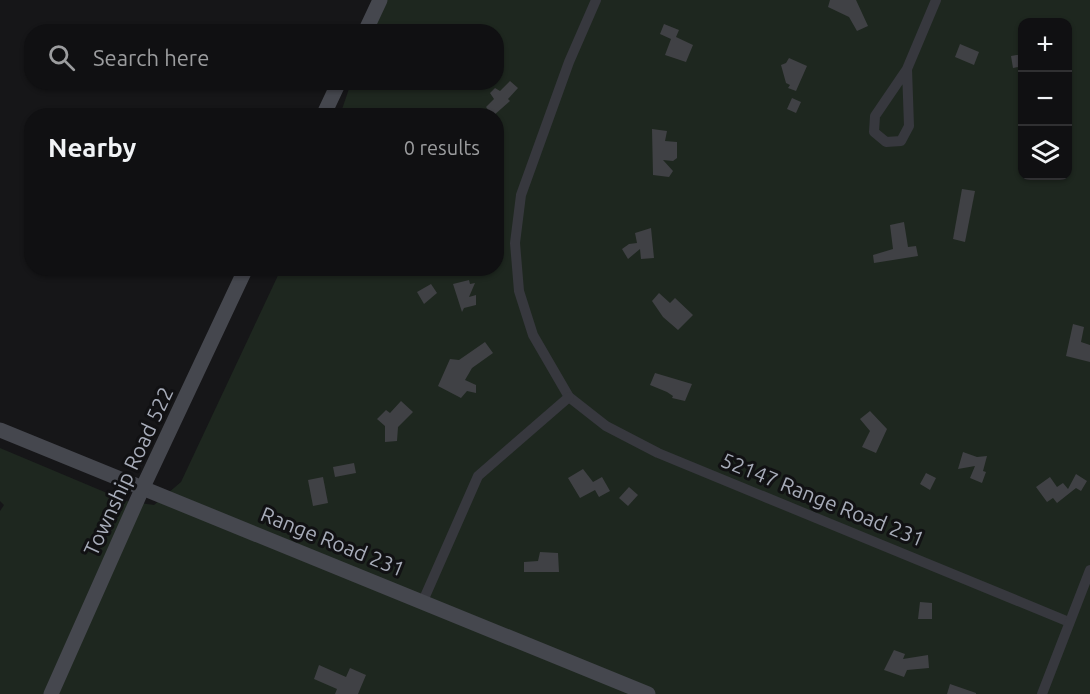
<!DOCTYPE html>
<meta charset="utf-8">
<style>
:root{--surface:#101012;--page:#1e1e20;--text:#f1f3f6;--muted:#9c9d9f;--line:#303032}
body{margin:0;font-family:Ubuntu,sans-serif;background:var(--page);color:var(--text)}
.controls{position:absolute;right:18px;top:18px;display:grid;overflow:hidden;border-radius:12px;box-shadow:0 2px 4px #0004}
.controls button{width:54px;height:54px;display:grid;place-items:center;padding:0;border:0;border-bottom:2px solid var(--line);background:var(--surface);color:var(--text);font:30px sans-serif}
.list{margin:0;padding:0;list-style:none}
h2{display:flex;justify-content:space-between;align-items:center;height:78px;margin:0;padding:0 24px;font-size:26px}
h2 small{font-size:20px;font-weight:400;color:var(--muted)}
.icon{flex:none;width:33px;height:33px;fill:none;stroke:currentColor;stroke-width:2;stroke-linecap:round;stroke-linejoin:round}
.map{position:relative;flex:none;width:1090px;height:694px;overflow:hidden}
.search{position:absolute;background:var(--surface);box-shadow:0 2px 4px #0004;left:24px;top:24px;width:480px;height:66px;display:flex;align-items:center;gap:15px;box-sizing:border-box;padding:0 21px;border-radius:24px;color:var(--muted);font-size:22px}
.panel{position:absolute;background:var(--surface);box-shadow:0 2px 4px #0004;left:24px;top:108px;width:480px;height:168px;border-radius:24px}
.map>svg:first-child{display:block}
.green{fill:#1e271f;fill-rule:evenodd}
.building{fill:#404145}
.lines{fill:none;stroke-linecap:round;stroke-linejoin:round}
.street{stroke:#37383e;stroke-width:10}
.secondary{stroke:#45474e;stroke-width:15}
.labels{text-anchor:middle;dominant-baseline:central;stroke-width:6;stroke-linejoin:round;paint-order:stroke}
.street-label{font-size:21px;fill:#a7acb9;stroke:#111113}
</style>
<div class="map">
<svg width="1090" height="694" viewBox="0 0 1090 694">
<rect width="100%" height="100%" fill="#161618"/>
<path class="green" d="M375 0H1090V694H0V511L4 505 0 501V448L126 501 154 505 181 482 281 269 496 268V116L340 115 351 83 496 82V32L368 31ZM1022 22H1068V176H1022Z"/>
<g class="building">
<path d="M830 0H856L868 26 857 31 849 17 828 7Z"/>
<path d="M664 24 679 30 676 37 693 45 686 62 665 55 671 39 660 34Z"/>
<path d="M960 44 979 52 974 65 955 57Z"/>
<path d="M1023 54V66L1013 68 1011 56Z"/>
<path d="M789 58 807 66 796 91 788 88 790 85 786 83 781 65 786 63Z"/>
<path d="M510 81 518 88 508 99 510 101 493 116 486 107 494 99 490 93 495 88 500 91Z"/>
<path d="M792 98 801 102 796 113 787 109Z"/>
<path d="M652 129 667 131 665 141 677 142V158L673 161 663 160 673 171 669 177 653 175Z"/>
<path d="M962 189 975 191 965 242 953 239Z"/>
<path d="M904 222 908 247 916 246 918 256 874 263 873 255 893 249 890 225Z"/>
<path d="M651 228 654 258 641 259 640 249 628 259 622 249 629 244 637 243 635 233Z"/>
<path d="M469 280 470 284 475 283 469 297 476 295V305L464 308 462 312 453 284Z"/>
<path d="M431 284 437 293 424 304 417 292Z"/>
<path d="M659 293 670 303 675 298 693 315 678 330 663 317 652 301Z"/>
<path d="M1073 324 1084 327 1081 342 1090 345V362L1066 356Z"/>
<path d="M485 342 493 353 472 368 465 380 476 385V393L467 391 461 398 438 386 450 359 459 360Z"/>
<path d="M655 373 692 384 685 401 672 398 673 396 667 392 650 385Z"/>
<path d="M401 401 413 412 398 427 397 441 385 442V426L377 419 386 410 390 413Z"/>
<path d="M870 411 887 429 876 453 862 447 870 431 860 419Z"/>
<path d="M963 452 977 457 987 456 983 471 986 472 982 483 970 478 975 466 958 469Z"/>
<path d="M354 463 356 473 335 477 333 467Z"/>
<path d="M583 469 593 482 602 477 610 491 599 497 595 490 580 498 568 478Z"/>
<path d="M926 473 936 478 930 490 920 484Z"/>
<path d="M1076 474 1087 481 1081 491 1076 488 1057 503 1053 498 1047 502 1036 487 1050 477 1057 487 1063 483 1068 489Z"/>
<path d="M323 477 328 503 313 506 308 480Z"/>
<path d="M629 487 638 495 628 506 619 498Z"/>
<path d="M540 552 558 553 559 572H524V562L538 561Z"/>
<path d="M920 602 932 603V619H918Z"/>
<path d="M894 650 905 654 903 659 928 655 929 668 907 670 904 677 884 670Z"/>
<path d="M319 665 346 677 350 668 366 675 358 694H335L337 689 314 679Z"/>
<path d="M950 684 976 693V694H947Z"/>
</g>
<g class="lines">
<g class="street">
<path d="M596 0 569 62 521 195 515 243 519 291 533 335 569 397 606 426 658 453 1069 622"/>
<path d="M907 69 909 126 901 141 886 142 874 132 875 116 907 69 936 0"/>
<path d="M423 601 478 476 569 397"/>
<path d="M1042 694 1090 570"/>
</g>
<g class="secondary">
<path d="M365 32 380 0"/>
<path d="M323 116 339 82"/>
<path d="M0 430 648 694"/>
<path d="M51 694 143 487 246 268"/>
</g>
</g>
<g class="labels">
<g class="street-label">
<text transform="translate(128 471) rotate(-65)">Township Road 522</text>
<text transform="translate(823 499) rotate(22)">52147 Range Road 231</text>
<text transform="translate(333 541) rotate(22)">Range Road 231</text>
</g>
</g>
</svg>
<div class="controls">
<button>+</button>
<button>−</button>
<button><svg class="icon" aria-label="layers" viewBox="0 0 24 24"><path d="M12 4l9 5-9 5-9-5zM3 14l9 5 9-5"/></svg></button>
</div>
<div class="search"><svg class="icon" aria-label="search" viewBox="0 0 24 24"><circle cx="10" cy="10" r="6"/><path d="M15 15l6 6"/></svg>Search here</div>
<section class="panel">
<h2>Nearby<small>0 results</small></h2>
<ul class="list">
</ul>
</section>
</div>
